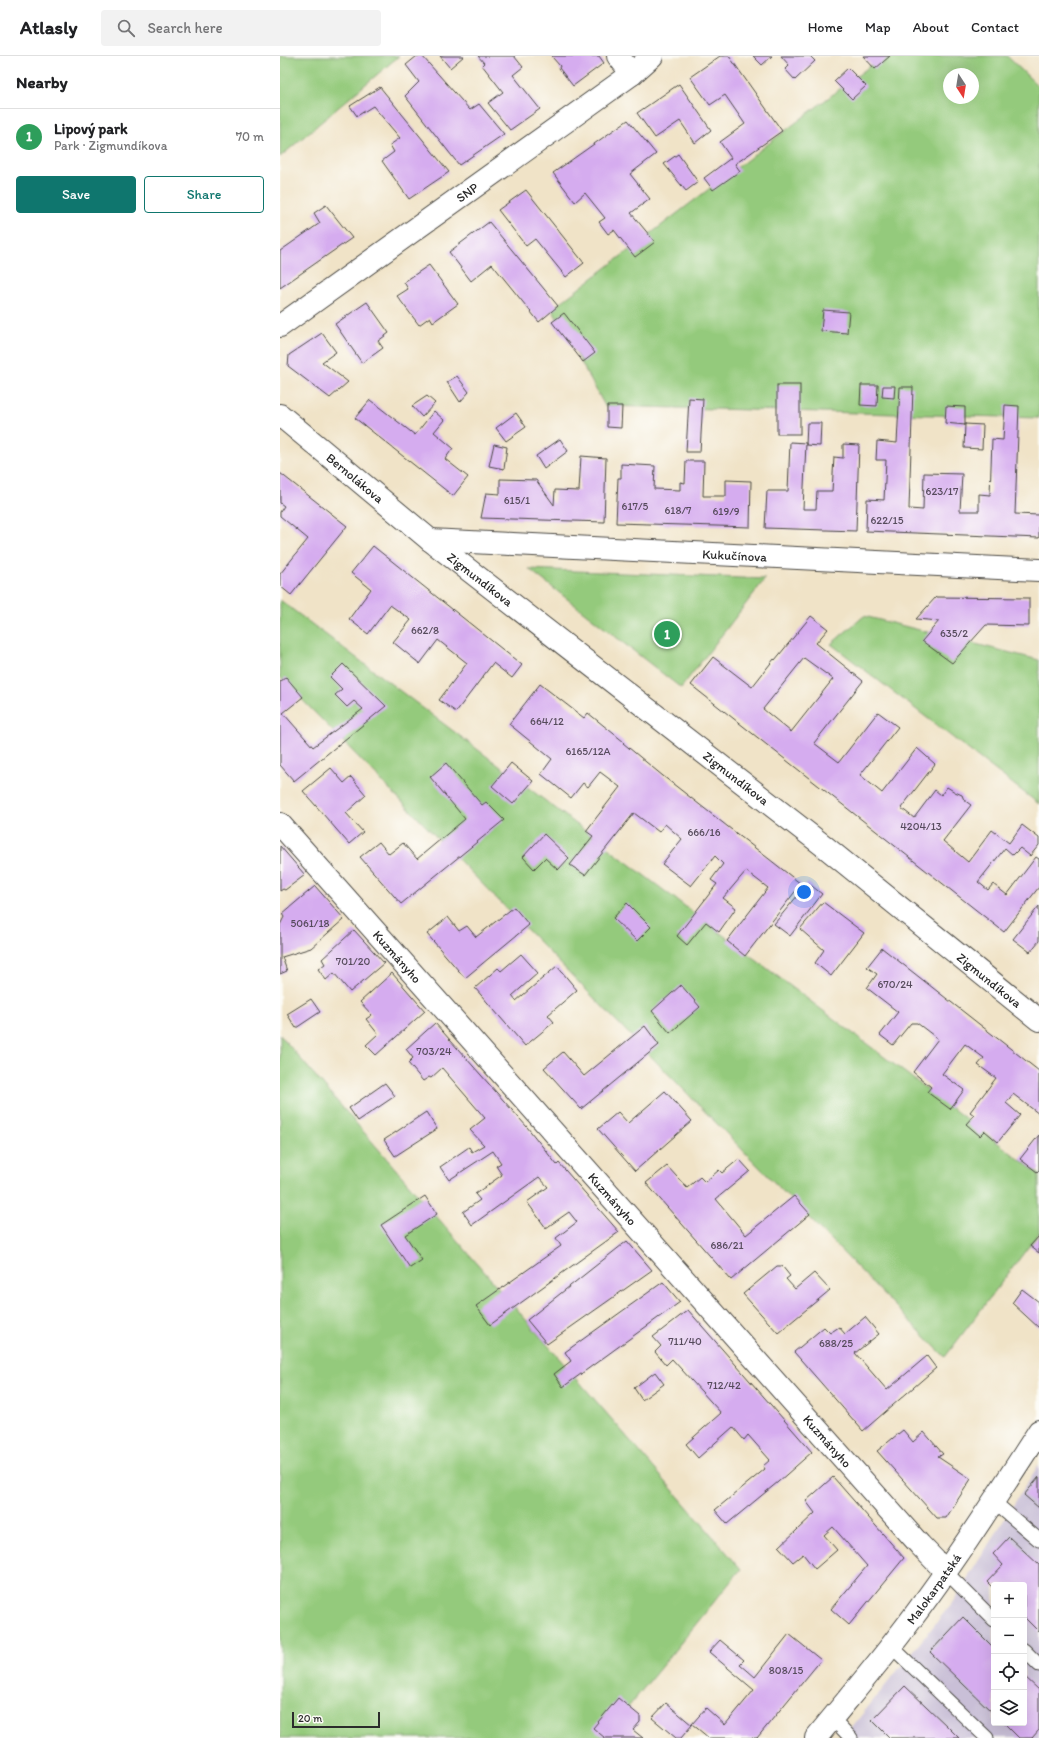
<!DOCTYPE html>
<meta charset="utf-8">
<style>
:root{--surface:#fff;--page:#f2f2f2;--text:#202124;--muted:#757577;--line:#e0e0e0;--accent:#0f766e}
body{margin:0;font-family:Itim,sans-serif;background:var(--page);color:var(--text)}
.controls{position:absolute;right:12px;bottom:12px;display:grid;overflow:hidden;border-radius:4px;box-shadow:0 4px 16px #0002}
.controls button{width:36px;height:36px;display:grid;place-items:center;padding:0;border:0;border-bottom:1px solid var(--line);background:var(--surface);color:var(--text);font:20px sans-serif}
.compass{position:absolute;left:663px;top:12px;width:36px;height:36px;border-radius:50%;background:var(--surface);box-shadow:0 4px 16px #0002;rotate:168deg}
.scale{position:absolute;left:12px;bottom:10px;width:88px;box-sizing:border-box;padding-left:4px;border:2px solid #2b2b2b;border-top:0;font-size:11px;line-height:14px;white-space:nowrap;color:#2b2b2b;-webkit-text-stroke:3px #fdfcf7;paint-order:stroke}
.you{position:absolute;left:524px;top:836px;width:14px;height:14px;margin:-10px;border:3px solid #fff;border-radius:50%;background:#1a73e8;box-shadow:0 0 0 6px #1a73e833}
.badge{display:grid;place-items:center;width:26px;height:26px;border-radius:50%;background:var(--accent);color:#fff;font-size:13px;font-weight:700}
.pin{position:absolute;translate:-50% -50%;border:2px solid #fff;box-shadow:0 1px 4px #0006}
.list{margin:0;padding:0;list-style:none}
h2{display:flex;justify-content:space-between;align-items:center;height:52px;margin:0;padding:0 16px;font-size:17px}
h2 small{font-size:13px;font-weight:400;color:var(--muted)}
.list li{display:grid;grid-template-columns:26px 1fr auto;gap:12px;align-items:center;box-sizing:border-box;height:56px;padding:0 16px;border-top:1px solid var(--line)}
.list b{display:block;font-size:15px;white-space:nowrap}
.list p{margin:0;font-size:13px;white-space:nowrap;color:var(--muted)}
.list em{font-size:13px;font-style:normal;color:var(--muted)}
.actions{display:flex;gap:8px;padding:12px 16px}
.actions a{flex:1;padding:9px 0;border:1px solid var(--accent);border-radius:4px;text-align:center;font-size:14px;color:var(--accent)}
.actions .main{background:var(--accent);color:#fff}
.icon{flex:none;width:22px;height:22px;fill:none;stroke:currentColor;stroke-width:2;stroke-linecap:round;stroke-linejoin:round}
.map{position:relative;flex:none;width:759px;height:1682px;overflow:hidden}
header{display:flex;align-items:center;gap:24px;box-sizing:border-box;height:56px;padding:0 20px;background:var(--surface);border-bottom:1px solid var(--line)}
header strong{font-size:19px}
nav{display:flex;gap:22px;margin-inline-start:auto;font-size:14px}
.search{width:280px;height:36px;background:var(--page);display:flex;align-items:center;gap:10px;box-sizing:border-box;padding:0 14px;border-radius:4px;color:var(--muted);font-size:15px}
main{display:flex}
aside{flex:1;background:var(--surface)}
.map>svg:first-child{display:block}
.industrial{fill:#c9bfd7;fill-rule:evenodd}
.green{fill:#94ca7c;stroke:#607a54;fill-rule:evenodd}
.building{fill:#d5acef;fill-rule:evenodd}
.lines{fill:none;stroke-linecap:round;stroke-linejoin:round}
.service-casing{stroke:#494742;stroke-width:15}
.minor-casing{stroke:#494742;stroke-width:24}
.service{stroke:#fff;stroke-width:13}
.minor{stroke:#fff;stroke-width:22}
.labels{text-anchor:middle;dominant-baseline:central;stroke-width:3.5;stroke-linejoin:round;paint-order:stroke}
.number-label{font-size:11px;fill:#564b5c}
.street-label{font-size:13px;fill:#2b2b2b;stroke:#fdfcf7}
</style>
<header>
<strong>Atlasly</strong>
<div class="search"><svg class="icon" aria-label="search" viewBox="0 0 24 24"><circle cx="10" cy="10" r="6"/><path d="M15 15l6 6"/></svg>Search here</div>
<nav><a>Home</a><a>Map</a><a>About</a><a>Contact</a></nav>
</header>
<main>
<aside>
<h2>Nearby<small></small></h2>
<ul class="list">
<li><span class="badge" style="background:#2e9e5b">1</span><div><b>Lipový park</b><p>Park · Zigmundíkova</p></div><em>70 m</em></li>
</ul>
<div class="actions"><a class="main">Save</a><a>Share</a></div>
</aside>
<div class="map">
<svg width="759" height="1682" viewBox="0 0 759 1682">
<rect width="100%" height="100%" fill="#fdfcf7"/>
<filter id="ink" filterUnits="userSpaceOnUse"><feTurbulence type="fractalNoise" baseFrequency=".025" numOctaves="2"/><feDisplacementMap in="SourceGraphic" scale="8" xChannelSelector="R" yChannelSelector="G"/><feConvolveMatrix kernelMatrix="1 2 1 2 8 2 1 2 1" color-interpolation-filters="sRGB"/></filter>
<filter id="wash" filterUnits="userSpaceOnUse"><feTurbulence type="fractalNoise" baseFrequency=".012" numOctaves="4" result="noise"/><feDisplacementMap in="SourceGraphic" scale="16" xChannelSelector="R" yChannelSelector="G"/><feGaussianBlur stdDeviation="0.9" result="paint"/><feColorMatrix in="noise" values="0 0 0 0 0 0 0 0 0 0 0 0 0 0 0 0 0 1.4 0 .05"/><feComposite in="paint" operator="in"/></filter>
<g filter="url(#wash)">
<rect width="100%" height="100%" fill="#f0e3c7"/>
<path class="industrial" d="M759 1408V1682H563L672 1547ZM714 1529H744V1667H714Z"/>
<g class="green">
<path d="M0 0H119L0 101Z"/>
<path d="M603 0H727L759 31V362L325 350 272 253ZM669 18H693V42H669Z"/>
<path d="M249 513 485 523 401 632Z"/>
<path d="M0 544 759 1118V1177L665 1301 0 621Z"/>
<path d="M584 560 759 604V748L551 588Z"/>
<path d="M0 979 461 1513 323 1682H0Z"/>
</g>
<g id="blocks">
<g class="building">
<path d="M137 0H142L190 54 199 48 224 78 179 109 125 40 139 26 126 9Z"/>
<path d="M160 0H184L170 12Z"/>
<path d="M198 0H234L243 11 233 19 260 53 230 74 208 47 223 36 202 9 204 7Z"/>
<path d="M273 0H319L324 7 293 30 279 12 280 10 272 1Z"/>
<path d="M440 0H449L502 75 455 108 460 115 433 134 424 122 451 102 440 86 465 68 445 39 430 49 410 21Z"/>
<path d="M473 0H492L482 9Z"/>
<path d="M501 0H530L535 5 515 24 505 13 509 9Z"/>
<path d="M583 0H610L595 13Z"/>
<path d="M568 12 586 30 572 43 554 25Z"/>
<path d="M399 28 431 74 415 87 400 65 375 82 357 57Z"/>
<path d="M100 31 169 116 129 143 102 105 114 96 110 89 120 82 93 50 77 60 70 50Z"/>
<path d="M348 64 376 98 350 118 370 143 351 157 375 186 355 201 334 174 328 178 319 166 325 162 305 137 295 146 273 117Z"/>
<path d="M398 98 418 126 406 135 384 108Z"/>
<path d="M246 134 304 207 286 221 255 183 246 190 218 154Z"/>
<path d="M46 149 72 182 0 232V195L40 167 34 157Z"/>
<path d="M209 166 278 250 259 266 212 208 191 225 169 196Z"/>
<path d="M149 209 178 248 153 266 150 261 139 269 117 240 128 233 124 226Z"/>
<path d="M87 246 109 277 98 285 103 292 82 307 55 268Z"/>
<path d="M543 254 569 256 567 277 541 275Z"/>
<path d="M284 257 315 297 303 306 272 266Z"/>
<path d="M42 277 56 296 42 306 68 326 50 342 8 310 9 299Z"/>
<path d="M177 320 189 336 180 346 167 326Z"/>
<rect x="497" y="329" width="23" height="49"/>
<path d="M581 329H598L597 350 580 349Z"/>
<path d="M603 330H615L614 342 602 341Z"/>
<path d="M620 331H633L629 453 643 454 644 417 682 418 680 455H699V438L710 439 712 383 723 384 725 349 739 350 735 458 759 459V482L586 475 587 443 604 444 606 404H596L597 385 617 387Z"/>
<path d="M147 340 155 347 142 361 132 350Z"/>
<path d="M409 342 423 343 420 396H406Z"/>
<path d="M90 344 135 379 154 355 164 364 154 376 173 392 165 403 188 421 173 440 75 362Z"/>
<path d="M327 350H342L341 372 327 371Z"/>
<path d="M666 350 685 351V369L665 367Z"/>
<path d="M236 357 246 371 226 385 216 372Z"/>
<path d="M527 367H541L540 390 526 389Z"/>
<path d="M685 368 703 369 702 393 684 392Z"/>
<path d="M280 383 288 395 264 413 256 400Z"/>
<path d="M510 386 526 387 523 453H536L537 435H552L554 401 563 402V388L579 389 576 475 485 472 487 435H508Z"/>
<path d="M214 388 227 391 224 413 209 410Z"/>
<path d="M301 400 326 402 324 466 201 462 206 437 220 438V423L256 424 274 449 275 434 299 435Z"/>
<path d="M406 405H424L423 440H446V424L471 425 470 471 336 467 338 422H341V408L375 410 374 433 400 434V426L405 427Z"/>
<path d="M0 417 67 470 11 539 0 530V518L28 483 0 460V456L4 450 0 447Z"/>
<path d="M93 490 242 609 232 622 213 607 176 656 159 644 187 607 158 584 140 608 113 586 131 564 110 549 88 578 69 563 91 533 71 517Z"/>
<path d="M656 541 749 542V570L706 569 672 607 642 585 659 565 636 563Z"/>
<path d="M531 560 548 573 536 587 583 625 534 687 559 706 598 656 618 671 580 719 602 737 637 692 655 708 621 752 634 762 655 734 661 739 667 731 675 736 682 739 684 744 691 749 663 785 688 806 712 774 729 787 742 769 759 782V789L750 800 740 792 733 799 725 792 698 826 708 834 713 828 727 839 756 801 759 803V831L724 876 411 629 433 601 472 631 494 603 495 604ZM524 602 553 623 511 676 483 653Z"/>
<path d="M63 608 106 650 14 725 0 709V626L6 621 23 641 3 657 33 691 83 653 74 645 67 651 55 639 62 633 50 621Z"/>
<path d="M260 628 304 662 308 657 344 686 343 687 383 720 521 828 465 900 447 885 488 832 466 815 443 842 456 852 439 876 426 866 407 889 397 880 437 828 431 824 443 808 435 800 411 830 382 808 402 783 385 768 379 776 354 757 305 819 290 809 313 780 306 775 340 731 320 716 308 731 303 727 291 742 261 718 272 703 229 668Z"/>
<path d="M166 707 202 749 206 746 224 764 121 848 80 801 99 786 109 798 123 787 137 803 185 763 150 721Z"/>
<path d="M231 707 253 725 233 748 212 730Z"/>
<path d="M51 712 64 727 71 721 86 739 66 757 83 776 69 788 23 735Z"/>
<path d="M264 778 289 802 278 814 265 802 254 813 243 801Z"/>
<path d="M0 790 25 819 5 834 3 833 0 835Z"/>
<path d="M528 827 542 838 510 880 494 868Z"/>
<path d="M35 830 64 863 31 892 2 901 7 915 0 918V869L4 861 2 858Z"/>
<path d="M543 846 584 877 551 920 535 907 544 894 520 873Z"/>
<path d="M347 847 371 871 357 885 333 862Z"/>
<path d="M759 850V885L750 896 733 883Z"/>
<path d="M234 851 249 869 185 922 147 878 168 861 179 875 187 870 196 881Z"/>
<path d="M74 874 104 907 70 936 54 917 46 924 38 913 45 908 42 903Z"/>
<path d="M602 892 759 1015V1058L733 1038 726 1047 740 1059 718 1086 705 1075 700 1080 686 1068 694 1059 690 1056 716 1022 698 1009 704 1002 685 988 662 1018 684 1034 670 1053 647 1036 651 1031 633 1016 658 983 637 967H631L613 989 600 979 618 956 587 932 597 918 587 911Z"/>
<path d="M241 898 258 917 232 940 236 945 277 910 297 934 268 959 274 966 245 990 195 932 218 912 221 915Z"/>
<path d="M112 917 145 955 96 999 86 989 98 978 86 963 92 959 80 946Z"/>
<path d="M401 929 420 951 390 977 372 955Z"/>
<path d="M31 943 40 956 16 972 7 958Z"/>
<path d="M155 967 247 1071 277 1109 279 1107 339 1176 210 1269 196 1250 281 1190 276 1182 297 1166 289 1156 266 1172 247 1146 268 1131 259 1121 192 1169 183 1156 200 1144 195 1138 222 1119 216 1110 221 1107 213 1095 169 1124 160 1111 189 1091 192 1096 204 1089 190 1074 205 1062 162 1012 151 1022 149 1021 143 1025 128 1007 133 1002 126 993Z"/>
<path d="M365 970 379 989 301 1053 264 1012 283 996 304 1020Z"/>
<path d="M105 1027 115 1040 78 1065 69 1052Z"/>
<path d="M385 1035 412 1065 355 1115 318 1073 338 1056 348 1067Z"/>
<path d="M146 1056 157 1073 115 1100 104 1084Z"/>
<path d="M759 1079V1114L757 1116 740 1103Z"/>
<path d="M459 1103 470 1115 436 1143 466 1179 514 1140 530 1158 451 1224 366 1127 387 1110 407 1132 420 1121 425 1126 439 1114 442 1117Z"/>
<path d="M145 1140 157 1158 125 1179 142 1204 130 1212 101 1169Z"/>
<path d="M759 1180V1197L750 1190Z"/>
<path d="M347 1185 372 1214 267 1288 247 1264Z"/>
<path d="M497 1210H502L510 1220 506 1223 515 1233 534 1217 550 1234 498 1277 463 1238Z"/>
<path d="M383 1226 400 1246 283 1331 274 1318 291 1305 285 1296Z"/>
<path d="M742 1233 759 1246V1272L732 1247Z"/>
<path d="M408 1254 532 1396 498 1426 447 1468 435 1454 485 1413 483 1410 490 1404 468 1379 464 1384 453 1371 418 1402 406 1388 441 1357 392 1303 386 1309 375 1296 381 1290 373 1281Z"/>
<path d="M585 1261 599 1278 575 1297 607 1334 647 1300 656 1312 583 1375 514 1296 544 1271 550 1277 559 1271 565 1278Z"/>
<path d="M375 1316 384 1328 362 1344 354 1332Z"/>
<path d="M623 1374 633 1386 644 1376 663 1398 658 1401 691 1423 666 1462H657L597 1395Z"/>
<path d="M553 1421 624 1502 569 1569 551 1553 587 1510 553 1471 544 1479 557 1494 535 1513 523 1498 513 1506 499 1491 535 1457 526 1445Z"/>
<path d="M759 1421V1452L744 1439Z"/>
<path d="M729 1481 759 1509V1576L744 1561V1529H714V1533L707 1526 723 1509 713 1498Z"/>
<path d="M683 1561 714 1592V1658L650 1596Z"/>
<path d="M509 1578 541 1604 477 1682H429L412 1668 426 1652 445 1669 474 1634 429 1596 440 1584 464 1604 460 1608 475 1621Z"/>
<path d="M744 1620 759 1634V1674L752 1682H739L724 1667H744Z"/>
<path d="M625 1630 668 1671 679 1682H610L592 1664Z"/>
<path d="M338 1642 360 1660V1666L353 1674 363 1682H325L313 1672Z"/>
<path d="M386 1647 412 1669 401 1682H396L372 1662Z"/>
</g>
</g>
</g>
<g filter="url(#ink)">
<use href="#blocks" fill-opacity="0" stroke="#494742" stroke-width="1"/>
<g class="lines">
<defs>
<g id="service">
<path d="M714 1446 759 1484"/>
<path d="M666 1516 714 1564"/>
<path d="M611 1590 707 1682"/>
<path d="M744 1594 759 1609"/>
<path d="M552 1662 571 1682"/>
</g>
<g id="minor">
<path d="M338 0 352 18"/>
<path id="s1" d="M0 270 352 18 372 0"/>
<path id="s2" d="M0 359 150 484 544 790 759 964"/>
<path id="s3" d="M150 484 759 514"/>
<path id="s4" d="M0 768 640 1489 666 1516"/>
<path id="s5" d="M536 1682C561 1651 587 1621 611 1590 665 1521 712 1448 759 1375"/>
</g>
</defs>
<use href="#service" class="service-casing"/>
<use href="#minor" class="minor-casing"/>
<use href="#service" class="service"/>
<use href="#minor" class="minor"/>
</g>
</g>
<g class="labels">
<g class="number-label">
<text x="662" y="435">623/17</text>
<text x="237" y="444">615/1</text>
<text x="355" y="450">617/5</text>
<text x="398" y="454">618/7</text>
<text x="446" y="455">619/9</text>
<text x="607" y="464">622/15</text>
<text x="145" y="574">662/8</text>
<text x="674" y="577">635/2</text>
<text x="267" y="665">664/12</text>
<text x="308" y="695">6165/12A</text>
<text x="641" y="770">4204/13</text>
<text x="424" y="776">666/16</text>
<text x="30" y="867">5061/18</text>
<text x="73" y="905">701/20</text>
<text x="615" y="928">670/24</text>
<text x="154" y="995">703/24</text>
<text x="447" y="1189">686/21</text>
<text x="405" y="1285">711/40</text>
<text x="556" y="1287">688/25</text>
<text x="444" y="1329">712/42</text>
<text x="506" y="1614">808/15</text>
</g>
<g class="street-label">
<text stroke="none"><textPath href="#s1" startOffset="230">SNP</textPath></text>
<text stroke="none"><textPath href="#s2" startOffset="98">Bernolákova</textPath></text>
<text stroke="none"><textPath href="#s3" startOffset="305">Kukučínova</textPath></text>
<text stroke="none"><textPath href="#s2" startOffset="259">Zigmundíkova</textPath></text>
<text stroke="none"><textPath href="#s2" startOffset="583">Zigmundíkova</textPath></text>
<text stroke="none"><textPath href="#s4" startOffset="177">Kuzmányho</textPath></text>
<text stroke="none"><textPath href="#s2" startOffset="907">Zigmundíkova</textPath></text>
<text stroke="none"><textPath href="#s4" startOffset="501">Kuzmányho</textPath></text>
<text stroke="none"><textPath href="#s4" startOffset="825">Kuzmányho</textPath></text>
<text stroke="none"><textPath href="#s5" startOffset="190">Malokarpatská</textPath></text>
</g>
</g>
</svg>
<div class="controls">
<button>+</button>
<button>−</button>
<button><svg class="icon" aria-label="locate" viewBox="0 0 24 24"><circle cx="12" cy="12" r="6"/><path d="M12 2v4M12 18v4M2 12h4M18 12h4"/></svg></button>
<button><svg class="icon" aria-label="layers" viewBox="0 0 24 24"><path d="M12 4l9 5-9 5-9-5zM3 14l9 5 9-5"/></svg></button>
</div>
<svg class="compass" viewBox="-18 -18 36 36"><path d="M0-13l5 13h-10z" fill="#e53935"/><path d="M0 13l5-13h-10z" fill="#757577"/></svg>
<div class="scale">20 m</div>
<div class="you"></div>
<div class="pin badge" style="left:387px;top:578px;background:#2e9e5b">1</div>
</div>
</main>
